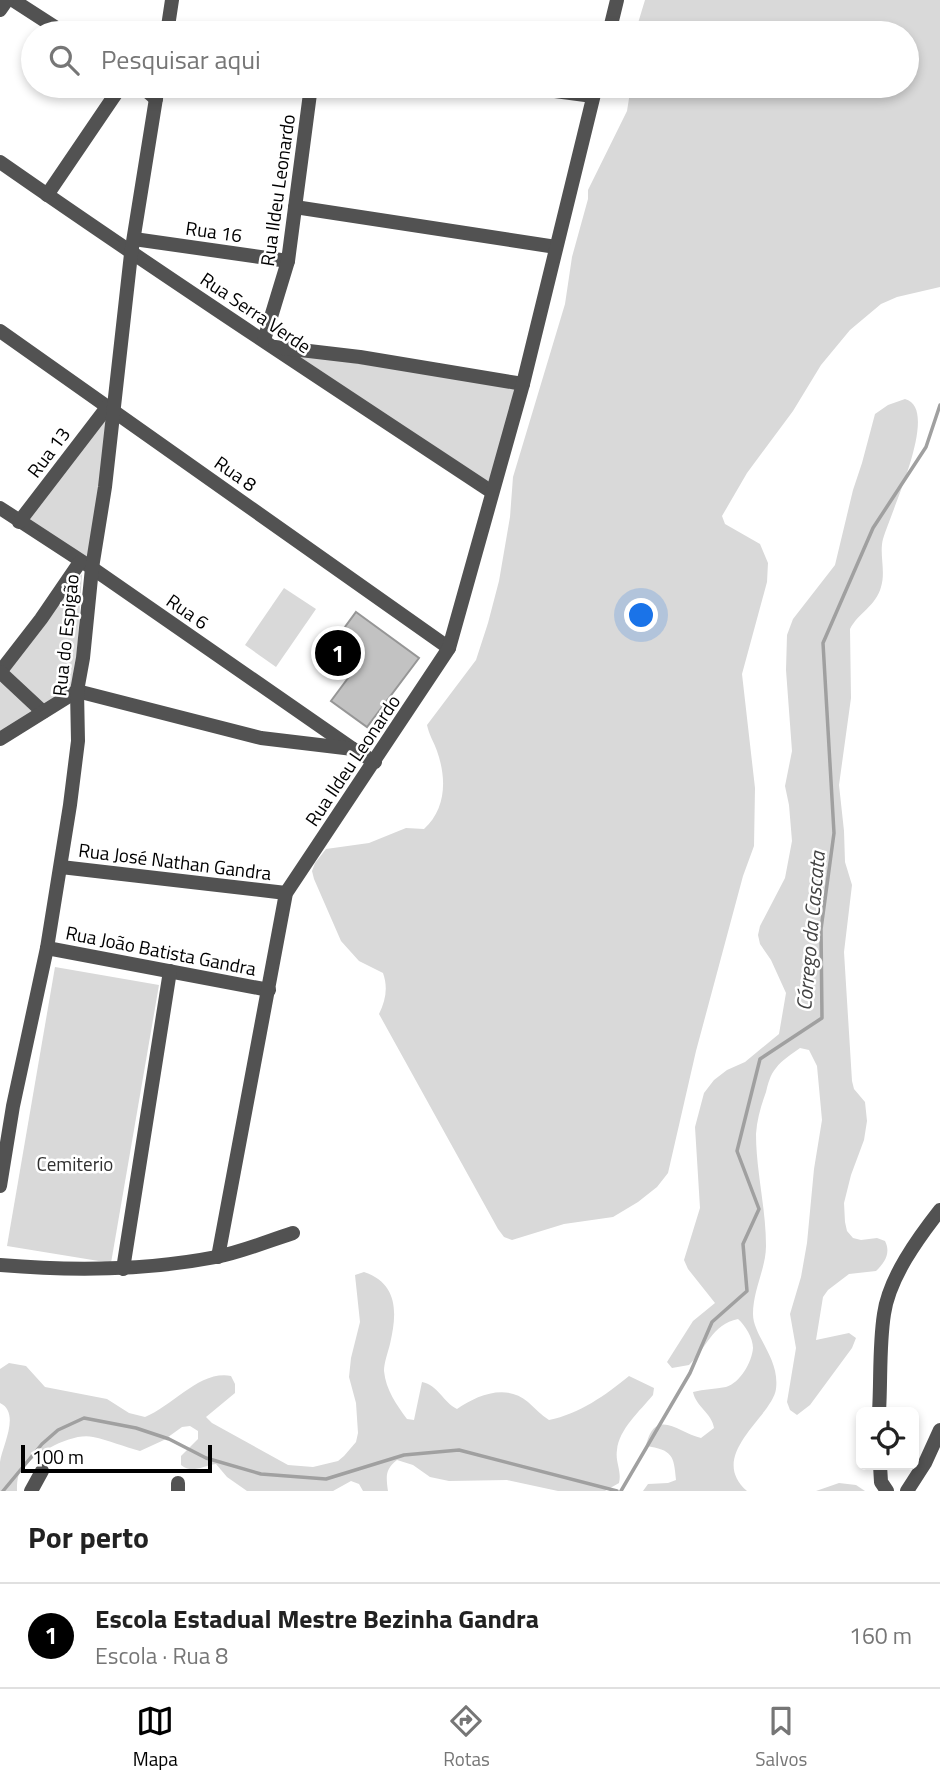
<!DOCTYPE html>
<html lang="pt">
<meta charset="utf-8">
<style>
:root{--surface:#fff;--page:#f2f2f2;--text:#222;--muted:#767676;--line:#e0e0e0;--accent:#000}
body{margin:0;font-family:"Titillium Web",sans-serif;background:var(--page);color:var(--text)}
.controls{position:absolute;right:21px;bottom:21px;display:grid;overflow:hidden;border-radius:10px;box-shadow:0 4px 10px #0003}
.controls button{width:63px;height:63px;display:grid;place-items:center;padding:0;border:0;border-bottom:2px solid var(--line);background:var(--surface);color:var(--text);font:35px sans-serif}
.scale{position:absolute;left:21px;bottom:18px;width:191px;box-sizing:border-box;padding-left:7px;border:4px solid #000;border-top:0;font-size:19px;line-height:24px;white-space:nowrap;color:#000;-webkit-text-stroke:5px #fff;paint-order:stroke}
.you{position:absolute;left:642px;top:616px;width:24px;height:24px;margin:-18px;border:5px solid #fff;border-radius:50%;background:#1a73e8;box-shadow:0 0 0 10px #1a73e833}
.badge{display:grid;place-items:center;width:46px;height:46px;border-radius:50%;background:var(--accent);color:#fff;font-size:23px;font-weight:700}
.pin{position:absolute;translate:-50% -50%;border:4px solid #fff;box-shadow:0 2px 7px #0006}
.list{margin:0;padding:0;list-style:none}
h2{display:flex;justify-content:space-between;align-items:center;height:91px;margin:0;padding:0 28px;font-size:30px}
h2 small{font-size:23px;font-weight:400;color:var(--muted)}
.list li{display:grid;grid-template-columns:46px 1fr auto;gap:21px;align-items:center;box-sizing:border-box;height:105px;padding:0 28px;border-top:2px solid var(--line)}
.list b{display:block;font-size:26px;white-space:nowrap}
.list p{margin:0;font-size:23px;white-space:nowrap;color:var(--muted)}
.list em{font-size:23px;font-style:normal;color:var(--muted)}
.icon{flex:none;width:38px;height:38px;fill:none;stroke:currentColor;stroke-width:2;stroke-linecap:round;stroke-linejoin:round}
.map{position:relative;flex:none;width:940px;height:1491px;overflow:hidden}
.search{position:absolute;background:var(--surface);box-shadow:0 4px 10px #0003;left:21px;right:21px;top:21px;height:77px;display:flex;align-items:center;gap:18px;box-sizing:border-box;padding:0 24px;border-radius:38px;color:var(--muted);font-size:26px}
.sheet{height:196px;background:var(--surface)}
nav{display:flex;justify-content:space-around;align-items:center;box-sizing:border-box;height:98px;border-top:2px solid var(--line);background:var(--surface);font-size:19px;color:var(--muted)}
nav a{display:grid;justify-items:center;gap:4px}
nav .on{color:var(--accent)}
.map>svg:first-child{display:block}
.green{fill:#d9d9d9}
.lines{fill:none;stroke-linecap:round;stroke-linejoin:round}
.stream{stroke:#a0a0a0;stroke-width:3.5}
.building{fill:#c2c2c2;stroke:#969696;stroke-width:2}
.minor{stroke:#525252;stroke-width:14}
.tertiary{stroke:#525252;stroke-width:14}
.labels{text-anchor:middle;dominant-baseline:central;stroke-width:5;stroke-linejoin:round;paint-order:stroke}
.street-label{font-size:19px;fill:#000;stroke:#fff}
.park-label{font-size:19px;fill:#303030;stroke:#fff}
.water-label{font-size:21px;font-style:italic;fill:#414141;stroke:#fff}
</style>
<div class="map">
<svg width="940" height="1491" viewBox="0 0 940 1491">
<rect width="100%" height="100%" fill="#fff"/>
<g class="green">
<path d="M645 0H940V287L897 297 881 304 850 330 821 365 793 411 747 473 722 516 725 524 760 544 768 563 767 582 742 674 755 788 754 846 743 876 696 1051 668 1173 657 1187 638 1202 613 1217 564 1224 512 1240 504 1237 498 1229 379 1014C386 1000 388 987 383 973L359 961 341 941 314 879 312 871 315 863 326 849 369 843 406 828 424 829C446 809 447 779 437 751 434 742 429 735 427 725L476 660 488 623 499 581 510 517 513 477 565 304 572 257 588 199V190L627 111 631 86H907V33H635Z"/>
<path d="M290 354 520 386 489 489Z"/>
<path d="M905 399C940 408 894 504 883 539 879 554 886 571 881 587 876 606 858 613 850 629L851 698 839 785 844 831 845 862 852 885 844 952 852 1081 854 1089 865 1102 867 1121 864 1140 851 1175 844 1203 845 1222 847 1231 853 1238 861 1240 877 1238 885 1241C891 1253 885 1262 876 1271L849 1274 828 1290 823 1297 816 1340 849 1333 856 1338 852 1348 810 1405 797 1415 790 1410 787 1402 796 1348 790 1314 801 1277 807 1243 814 1169 822 1120 817 1066 809 1050 800 1048C792 1054 782 1060 776 1068 770 1075 768 1084 766 1092 761 1106 757 1119 756 1134 756 1171 766 1208 766 1246 766 1268 753 1290 753 1314 753 1336 780 1358 776 1389 772 1417 706 1455 747 1491H643L648 1484 668 1483 676 1480C674 1455 672 1450 646 1446 655 1406 679 1433 701 1438L714 1428C712 1413 696 1407 693 1392 704 1389 715 1389 726 1387 740 1383 752 1362 753 1348 753 1338 745 1325 738 1319 712 1324 707 1348 689 1365L672 1368 667 1362 693 1321 715 1303 688 1269 684 1260 700 1208 695 1127 704 1093 714 1080 727 1070 745 1062 779 1034 786 993 771 960 760 944 758 935 760 926 785 878 792 841 789 805 785 786 792 751 786 670 787 635 793 619 835 565 853 490 862 463 875 414 888 405Z"/>
<path d="M111 408 89 565 22 522Z"/>
<path d="M82 574 75 687 39 708 3 672 40 621Z"/>
<path d="M284 588 316 609 276 667 245 645Z"/>
<path d="M0 677 39 712 0 734Z"/>
<path d="M55 967 159 985 111 1263 7 1246Z"/>
<path d="M364 1272C399 1284 397 1314 390 1344 388 1352 384 1363 384 1371 386 1390 396 1404 407 1419L414 1420 422 1382C438 1385 443 1402 457 1409 477 1395 506 1383 528 1402 535 1408 541 1415 549 1420 579 1414 606 1395 629 1376L654 1388 653 1395C640 1411 619 1429 617 1450 615 1462 622 1471 619 1483L605 1491H558L507 1480 449 1481 430 1477 413 1465 397 1460C385 1469 386 1477 388 1491H363L359 1484 351 1481 333 1491H247L227 1477 216 1464C202 1466 192 1474 181 1465V1456L198 1439V1431L190 1426 182 1427 164 1440 140 1451C124 1447 109 1440 93 1437 72 1432 34 1454 21 1470 17 1476 17 1484 17 1491H0C0 1481 0 1471 0 1462 2 1446 21 1413 0 1403V1369L9 1363 26 1366 45 1387 107 1399 129 1413 145 1417C173 1406 200 1370 231 1376L235 1384V1393L206 1417 212 1423 288 1465 313 1467 338 1461 344 1456 356 1442 358 1433 356 1403 349 1377 351 1358 360 1322 355 1275Z"/>
<path d="M839 1483 856 1485 865 1491H816Z"/>
</g>
<g class="lines">
<g class="stream">
<path d="M3 1491 42 1444 58 1430 84 1418 136 1428 169 1439 206 1458 261 1474 326 1479 404 1455 459 1450 617 1491"/>
<path d="M621 1491 690 1373 712 1322 747 1291 743 1244 759 1209 737 1151 760 1059 822 1018 821 929 834 833 823 643 873 528 926 447 940 405"/>
</g>
</g>
<path class="building" d="M356 612 419 658 367 727 331 701 354 670 328 650Z"/>
<g class="lines">
<g class="minor">
<path d="M13 0 64 33"/>
<path d="M0 10 7 0"/>
<path d="M167 33 172 0"/>
<path d="M609 33 617 0"/>
<path d="M141 86 156 99"/>
<path d="M517 86 593 96"/>
<path d="M0 162C162 275 327 383 492 492"/>
<path d="M47 195 121 86"/>
<path d="M295 207 556 247"/>
<path d="M134 239 288 261"/>
<path d="M0 331 449 648"/>
<path d="M264 340 288 261 311 86"/>
<path d="M275 347 360 357 523 384"/>
<path d="M0 508 92 568 353 749"/>
<path d="M19 522 108 406"/>
<path d="M0 672 41 619 80 562"/>
<path d="M0 672 43 712"/>
<path d="M0 739 77 691 261 738 353 749 375 762"/>
<path d="M61 867 286 893"/>
<path d="M47 948 269 990"/>
<path d="M0 1186 13 1106 47 948 70 805 78 741 77 691 83 658 92 568 105 487 131 254 158 86"/>
<path d="M218 1257 286 893 449 648 523 384 596 86"/>
<path d="M0 1265C72 1271 144 1271 216 1257 242 1252 268 1241 293 1233"/>
<path d="M123 1269 170 971"/>
<path d="M178 1483V1491"/>
<path d="M31 1491 42 1471"/>
<path d="M907 1491 925 1463 940 1430"/>
</g>
<g class="tertiary">
<path d="M879 1412C881 1380 879 1346 884 1314 889 1278 918 1238 940 1210"/>
<path d="M880 1465 881 1482 887 1491"/>
</g>
</g>
<g class="labels">
<g class="street-label">
<text transform="translate(277 190) rotate(-82)">Rua Ildeu Leonardo</text>
<text transform="translate(214 231) rotate(8)">Rua 16</text>
<text transform="translate(256 312) rotate(34)">Rua Serra Verde</text>
<text transform="translate(48 452) rotate(-53)">Rua 13</text>
<text transform="translate(236 473) rotate(35)">Rua 8</text>
<text transform="translate(188 611) rotate(35)">Rua 6</text>
<text transform="translate(65 635) rotate(-84)">Rua do Espigão</text>
<text transform="translate(352 760) rotate(-56)">Rua Ildeu Leonardo</text>
<text transform="translate(175 861) rotate(7)">Rua José Nathan Gandra</text>
<text transform="translate(161 950) rotate(11)">Rua João Batista Gandra</text>
</g>
<g class="park-label">
<text x="75" y="1163">Cemiterio</text>
</g>
<g class="water-label">
<text transform="translate(810 931) rotate(-85)">Córrego da Cascata</text>
</g>
</g>
</svg>
<div class="controls">
<button><svg class="icon" aria-label="locate" viewBox="0 0 24 24"><circle cx="12" cy="12" r="6"/><path d="M12 2v4M12 18v4M2 12h4M18 12h4"/></svg></button>
</div>
<div class="scale">100 m</div>
<div class="you"></div>
<div class="pin badge" style="left:338px;top:653px">1</div>
<div class="search"><svg class="icon" aria-label="search" viewBox="0 0 24 24"><circle cx="10" cy="10" r="6"/><path d="M15 15l6 6"/></svg>Pesquisar aqui</div>
</div>
<section class="sheet">
<h2>Por perto<small></small></h2>
<ul class="list">
<li><span class="badge">1</span><div><b>Escola Estadual Mestre Bezinha Gandra</b><p>Escola · Rua 8</p></div><em>160 m</em></li>
</ul>
</section>
<nav>
<a class="on"><svg class="icon" aria-label="map" viewBox="0 0 24 24"><path d="M3 6l6-2 6 2 6-2v14l-6 2-6-2-6 2zM9 4v14M15 6v14"/></svg>Mapa</a>
<a><svg class="icon" aria-label="directions" viewBox="0 0 24 24"><path d="M12 3l9 9-9 9-9-9zM9 14v-3h6M13 9l2 2-2 2"/></svg>Rotas</a>
<a><svg class="icon" aria-label="saved" viewBox="0 0 24 24"><path d="M7 4h10v16l-5-4-5 4z"/></svg>Salvos</a>
</nav>
